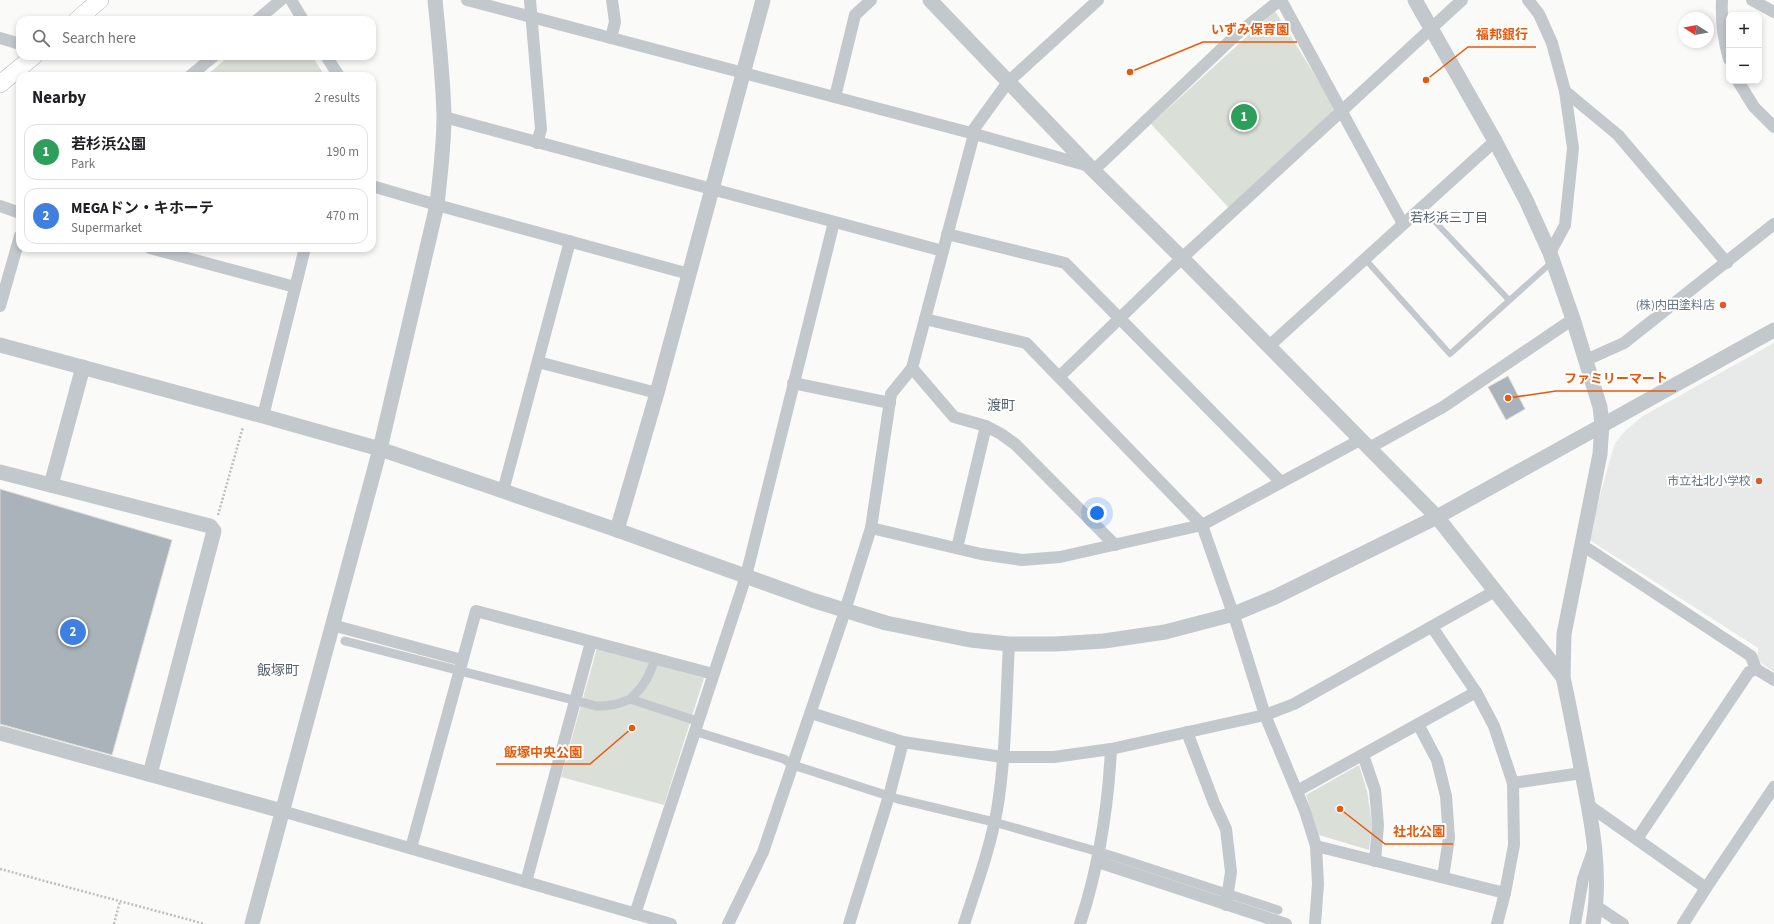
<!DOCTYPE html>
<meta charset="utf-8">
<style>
:root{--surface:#fff;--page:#f2f2f2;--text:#202124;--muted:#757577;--line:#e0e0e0;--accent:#e4572e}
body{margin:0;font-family:"Source Sans 3","Noto Sans JP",sans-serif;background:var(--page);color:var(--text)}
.controls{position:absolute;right:12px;top:12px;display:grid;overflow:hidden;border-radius:8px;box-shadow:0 2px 6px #0003}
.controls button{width:36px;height:36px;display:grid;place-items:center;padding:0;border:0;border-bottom:1px solid var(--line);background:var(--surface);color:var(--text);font:20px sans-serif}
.compass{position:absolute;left:1678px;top:12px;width:36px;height:36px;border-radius:50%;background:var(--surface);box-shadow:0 2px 6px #0003;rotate:281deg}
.you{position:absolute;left:1097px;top:513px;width:14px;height:14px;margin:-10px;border:3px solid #fff;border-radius:50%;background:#1a73e8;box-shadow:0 0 0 6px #1a73e833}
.badge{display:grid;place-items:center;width:26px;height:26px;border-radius:50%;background:var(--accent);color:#fff;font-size:13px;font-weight:700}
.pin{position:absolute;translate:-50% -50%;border:2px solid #fff;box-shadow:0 1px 4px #0006}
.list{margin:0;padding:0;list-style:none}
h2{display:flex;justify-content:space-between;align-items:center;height:52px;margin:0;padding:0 16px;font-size:17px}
h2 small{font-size:13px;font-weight:400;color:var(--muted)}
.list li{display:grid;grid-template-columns:26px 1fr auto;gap:12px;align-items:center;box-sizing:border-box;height:56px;margin:0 8px 8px;padding:0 8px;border:1px solid var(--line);border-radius:12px}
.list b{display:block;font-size:15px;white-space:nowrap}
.list p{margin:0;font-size:13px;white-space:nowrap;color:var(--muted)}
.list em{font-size:13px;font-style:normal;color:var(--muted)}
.icon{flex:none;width:22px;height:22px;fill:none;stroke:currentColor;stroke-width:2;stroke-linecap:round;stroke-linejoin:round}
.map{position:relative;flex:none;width:1774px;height:924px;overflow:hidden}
.search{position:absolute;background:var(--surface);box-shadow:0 2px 6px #0003;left:16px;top:16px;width:360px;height:44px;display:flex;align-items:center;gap:10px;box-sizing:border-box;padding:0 14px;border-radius:12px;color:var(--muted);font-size:15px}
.panel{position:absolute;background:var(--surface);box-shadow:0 2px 6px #0003;left:16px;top:72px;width:360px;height:180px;border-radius:12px}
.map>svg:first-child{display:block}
.built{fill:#e8e9e9}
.green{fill:#dadfd7}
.building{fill:#aab3b9;stroke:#dcdcda}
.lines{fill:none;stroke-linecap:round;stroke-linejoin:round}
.secondary-casing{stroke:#b3babf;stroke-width:18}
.path{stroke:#bbbfc2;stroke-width:2.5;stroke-dasharray:2 2;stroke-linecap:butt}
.service{stroke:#c3c8cc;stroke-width:6}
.pedestrian{stroke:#c3c8cc;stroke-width:9}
.minor{stroke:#c3c8cc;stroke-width:12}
.tertiary{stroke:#c3c8cc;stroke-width:15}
.secondary{stroke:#fff;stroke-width:17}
.poi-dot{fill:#e4572e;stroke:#fff;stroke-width:1.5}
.labels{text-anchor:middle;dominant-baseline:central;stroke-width:4;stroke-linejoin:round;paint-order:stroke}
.poi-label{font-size:12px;fill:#657683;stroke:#fff;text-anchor:end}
.neighbourhood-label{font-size:13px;fill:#57646e;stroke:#fff}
.quarter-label{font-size:14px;fill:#57646e;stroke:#fff}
.leader{fill:none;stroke:#e8590c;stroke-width:1.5}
.callout-dot{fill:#e8590c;stroke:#fff;stroke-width:1.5}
.callout-label{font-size:13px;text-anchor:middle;font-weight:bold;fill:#e8590c;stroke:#fff;stroke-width:4;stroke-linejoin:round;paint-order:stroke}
</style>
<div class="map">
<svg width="1774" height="924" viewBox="0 0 1774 924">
<rect width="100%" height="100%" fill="#fafaf8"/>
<path class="built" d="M1774 343V672L1757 660 1758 648 1588 539 1612 452 1616 442 1625 431 1643 416Z"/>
<g class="green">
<path d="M1275 11 1336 109 1229 208 1151 124Z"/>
<path d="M229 56H312L325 76H206Z"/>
<path d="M597 648 704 678 664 805 561 777Z"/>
<path d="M1359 765 1367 791 1372 824 1369 850 1319 835 1306 795Z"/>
</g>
<g class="building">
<path d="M1508 376 1525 409 1506 420 1488 387Z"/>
<path d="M0 489 172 540 112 755 0 724Z"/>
</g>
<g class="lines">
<defs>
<g id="secondary">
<path d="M77 20 100 0"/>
<path d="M0 84 34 56"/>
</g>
</defs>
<use href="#secondary" class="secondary-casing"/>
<g class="path">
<path d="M218 515 243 427"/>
<path d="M0 869 205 924"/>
<path d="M114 924 120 901"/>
</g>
<g class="service">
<path d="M1422 208 1509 300"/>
<path d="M1365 259 1450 354 1553 261"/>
</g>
<g class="pedestrian">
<path d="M345 641 596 706C609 706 618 705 630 699L697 721"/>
<path d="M630 699C644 686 649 677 655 659"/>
<path d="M694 731 784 759 793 765 898 799 994 822 1113 856 1278 910"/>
</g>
<g class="minor">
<path d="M291 0 303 20"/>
<path d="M467 0 971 133 1089 166"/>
<path d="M530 0 541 129 537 143"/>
<path d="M1281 0 1403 224"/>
<path d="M1528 0 1539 14 1552 43 1565 91 1573 148 1565 225 1550 253"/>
<path d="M1722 0C1721 21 1723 39 1729 59"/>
<path d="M1752 0 1774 12"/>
<path d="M257 20 281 0"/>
<path d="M0 38 20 44"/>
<path d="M611 38 615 22 612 0"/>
<path d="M326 56 339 76"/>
<path d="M190 76 214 56"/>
<path d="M1738 81 1754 107 1774 127"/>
<path d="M1565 91 1618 135 1727 263"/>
<path d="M835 97 855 15 871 0"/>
<path d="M444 117 943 251"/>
<path d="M971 133 1008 82 1098 0"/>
<path d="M1094 170 1236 35 1280 0"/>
<path d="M372 186 437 205 689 274"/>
<path d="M0 206 20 213"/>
<path d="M947 234 1065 263 1281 482"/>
<path d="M150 248 295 287"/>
<path d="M0 306 20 236"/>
<path d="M925 319 1026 343 1202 525 1237 625 1265 715 1305 811 1316 846 1318 884 1315 924"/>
<path d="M1269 346 1495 141"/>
<path d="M1586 360 1624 343 1774 224"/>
<path d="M538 362 657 393"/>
<path d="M912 368 954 417 986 426 1001 434 1015 444 1115 545"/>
<path d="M1059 377 1182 258 1462 0"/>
<path d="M793 383 890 403"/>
<path d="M263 416 305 248"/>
<path d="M1369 448 1443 407 1573 319"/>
<path d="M503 491 570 241"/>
<path d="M871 528 981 554 1022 560 1060 557 1202 525 1360 440"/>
<path d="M1582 545 1751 656 1756 669"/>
<path d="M957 548 986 426"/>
<path d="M332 625 462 660"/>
<path d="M1432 627 1476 692 1494 726 1513 783 1514 845 1505 893 1497 924"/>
<path d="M811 713 903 742 1002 757H1054L1111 749 1265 715 1294 704 1495 591"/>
<path d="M1418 724 1437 760 1446 796 1449 838 1443 877"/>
<path d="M1187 732 1214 803 1226 829 1231 872 1226 905"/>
<path d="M1363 755 1375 790 1378 825 1375 861"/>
<path d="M1513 783 1582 773"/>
<path d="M1297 791 1476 692"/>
<path d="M1588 805 1706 888"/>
<path d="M282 811 671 924"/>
<path d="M1637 839 1749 672 1756 669 1774 680"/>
<path d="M1316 846 1505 893"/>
<path d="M411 848 476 611 713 674"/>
<path d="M1098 862 1286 924"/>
<path d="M526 882 591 642"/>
<path d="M1596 906 1623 924"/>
<path d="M635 914 746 576 834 222"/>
<path d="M728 924 763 852 842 620 871 528 891 394 912 368 974 134"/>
<path d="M849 924 889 796 903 742"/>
<path d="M964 924C976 887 990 849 997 810 1006 756 1006 699 1009 644"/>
<path d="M1080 924C1099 866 1108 810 1111 749"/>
<path d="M1575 924 1583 879 1594 848"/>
<path d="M1683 924 1706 888 1774 787"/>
</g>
<g class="tertiary">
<path d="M435 0C439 39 443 77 444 116 444 146 440 176 437 205L380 449 617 530 812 600 886 623 970 640 1009 644H1055L1104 641 1165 632 1234 614 1275 597 1437 517 1774 330"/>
<path d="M930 0 1089 166 1182 258 1437 517 1563 677"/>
<path d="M1415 0 1495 141 1526 200 1550 253 1573 319 1600 407 1602 424 1600 454 1564 634 1563 677C1570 709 1576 741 1582 773 1592 822 1602 874 1593 924"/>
<path d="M0 345 263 416 380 449 252 924"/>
<path d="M0 472 210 526 214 531 150 774"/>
<path d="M51 485 83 367"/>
<path d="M617 530 657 393 763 0"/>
<path d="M0 733 282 811"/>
</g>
<use href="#secondary" class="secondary"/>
</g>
<g class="poi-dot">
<circle cx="1723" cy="305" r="4"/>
<circle cx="1759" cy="481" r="4"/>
</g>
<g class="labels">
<g class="poi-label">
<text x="1715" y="305">(株)内田塗料店</text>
<text x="1751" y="481">市立社北小学校</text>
</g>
<g class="neighbourhood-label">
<text x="1449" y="218">若杉浜三丁目</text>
</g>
<g class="quarter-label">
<text x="1001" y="406">渡町</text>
<text x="278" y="671">飯塚町</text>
</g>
</g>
<path class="leader" d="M1130 72L1203 42H1297M1426 80L1468 47H1536M1508 398L1556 391H1676M632 728L590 764H496M1340 809L1385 844H1453"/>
<g class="callout-dot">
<circle cx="1130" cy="72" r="4"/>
<circle cx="1426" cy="80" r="4"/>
<circle cx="1508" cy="398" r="4"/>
<circle cx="632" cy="728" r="4"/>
<circle cx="1340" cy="809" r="4"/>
</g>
<g class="callout-label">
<text x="1250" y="34">いずみ保育園</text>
<text x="1502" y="39">福邦銀行</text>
<text x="1616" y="383">ファミリーマート</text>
<text x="543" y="757">飯塚中央公園</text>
<text x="1419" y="836">社北公園</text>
</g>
</svg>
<div class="controls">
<button>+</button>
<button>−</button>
</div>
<svg class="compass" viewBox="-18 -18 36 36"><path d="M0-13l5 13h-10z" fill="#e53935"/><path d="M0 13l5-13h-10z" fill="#757577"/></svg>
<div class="you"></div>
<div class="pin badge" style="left:1244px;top:117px;background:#2e9e5b">1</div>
<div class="pin badge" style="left:73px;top:632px;background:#3f7fe0">2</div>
<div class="search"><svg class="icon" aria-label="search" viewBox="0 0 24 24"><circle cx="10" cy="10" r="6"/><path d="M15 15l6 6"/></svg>Search here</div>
<section class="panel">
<h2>Nearby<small>2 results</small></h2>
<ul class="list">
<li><span class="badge" style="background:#2e9e5b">1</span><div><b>若杉浜公園</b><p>Park</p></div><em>190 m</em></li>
<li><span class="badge" style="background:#3f7fe0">2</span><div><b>MEGAドン・キホーテ</b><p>Supermarket</p></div><em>470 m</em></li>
</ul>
</section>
</div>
